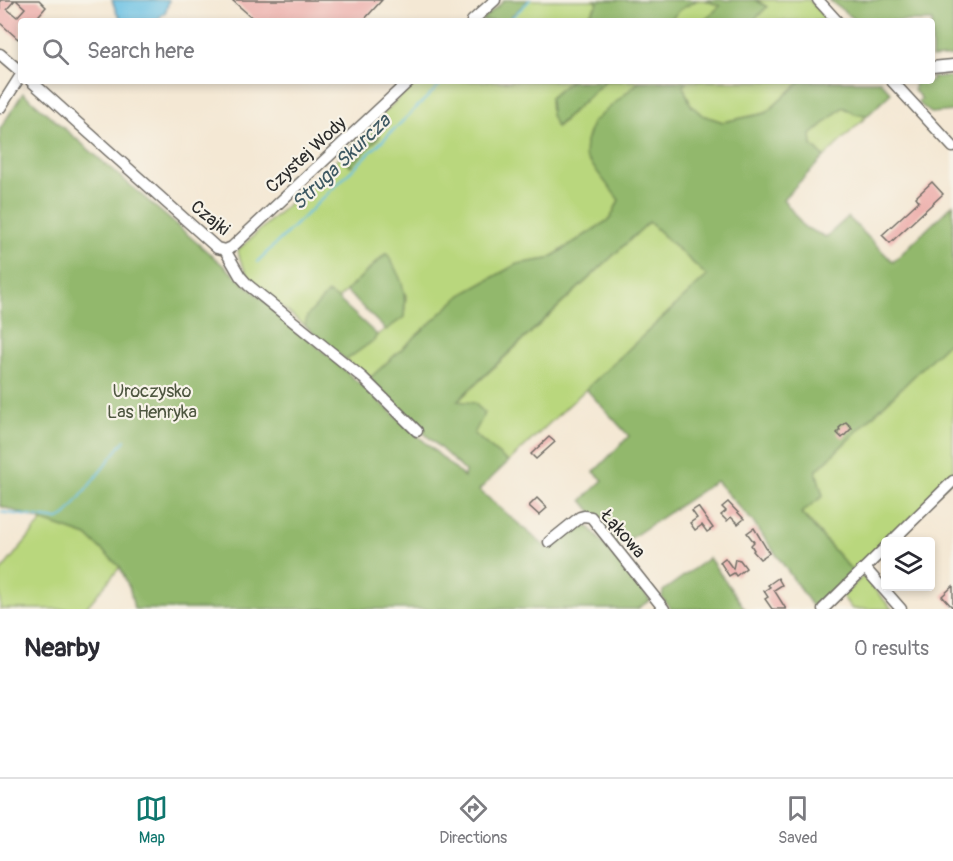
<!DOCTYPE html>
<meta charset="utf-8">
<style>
:root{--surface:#fff;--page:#f7f7f7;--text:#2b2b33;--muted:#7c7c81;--line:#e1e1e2;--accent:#0f766e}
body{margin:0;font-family:Pangolin,sans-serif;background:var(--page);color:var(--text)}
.controls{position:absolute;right:18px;bottom:18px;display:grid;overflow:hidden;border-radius:6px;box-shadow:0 3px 9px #0003}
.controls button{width:54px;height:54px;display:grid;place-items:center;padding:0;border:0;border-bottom:2px solid var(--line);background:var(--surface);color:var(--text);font:30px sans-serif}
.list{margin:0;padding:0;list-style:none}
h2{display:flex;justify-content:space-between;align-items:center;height:78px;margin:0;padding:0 24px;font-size:26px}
h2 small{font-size:20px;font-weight:400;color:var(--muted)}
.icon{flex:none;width:33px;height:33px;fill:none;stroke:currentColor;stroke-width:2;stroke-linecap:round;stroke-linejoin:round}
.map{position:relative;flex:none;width:953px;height:609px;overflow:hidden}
.search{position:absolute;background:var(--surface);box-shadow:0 3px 9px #0003;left:18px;right:18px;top:18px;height:66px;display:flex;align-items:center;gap:15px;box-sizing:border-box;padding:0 21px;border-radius:6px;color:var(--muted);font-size:22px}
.sheet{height:168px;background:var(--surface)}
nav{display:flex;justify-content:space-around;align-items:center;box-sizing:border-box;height:84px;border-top:2px solid var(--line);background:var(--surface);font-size:16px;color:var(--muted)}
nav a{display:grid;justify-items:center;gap:3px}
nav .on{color:var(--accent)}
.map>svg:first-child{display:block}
.green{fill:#b9d77d;stroke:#728154;stroke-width:1.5}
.forest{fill:#92b86c;stroke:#5e724c;stroke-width:1.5}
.water{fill:#66c0e4;stroke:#487688;stroke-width:1.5}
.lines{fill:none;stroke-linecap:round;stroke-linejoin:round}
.stream{stroke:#66c0e4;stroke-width:2}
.building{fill:#edaeab}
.minor-casing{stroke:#716d66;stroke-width:13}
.minor{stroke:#fff;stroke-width:10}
.labels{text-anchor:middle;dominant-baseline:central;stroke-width:4.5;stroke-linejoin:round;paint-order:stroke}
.street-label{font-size:18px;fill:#2b2b2b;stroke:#f7f3e8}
.park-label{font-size:18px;fill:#4e5640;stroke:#f7f3e8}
.water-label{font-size:20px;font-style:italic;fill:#3d5862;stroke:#f7f3e8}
</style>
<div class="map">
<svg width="953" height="609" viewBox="0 0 953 609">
<rect width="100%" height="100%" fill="#f7f3e8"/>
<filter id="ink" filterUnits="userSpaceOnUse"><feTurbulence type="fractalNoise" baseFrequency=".0167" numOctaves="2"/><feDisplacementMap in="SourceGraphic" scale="12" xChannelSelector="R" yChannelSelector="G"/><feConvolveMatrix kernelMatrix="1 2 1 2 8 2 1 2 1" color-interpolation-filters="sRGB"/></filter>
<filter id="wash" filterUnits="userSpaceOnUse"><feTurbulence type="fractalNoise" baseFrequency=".008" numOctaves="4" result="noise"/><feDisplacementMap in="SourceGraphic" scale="24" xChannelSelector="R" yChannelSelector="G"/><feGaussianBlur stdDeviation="1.35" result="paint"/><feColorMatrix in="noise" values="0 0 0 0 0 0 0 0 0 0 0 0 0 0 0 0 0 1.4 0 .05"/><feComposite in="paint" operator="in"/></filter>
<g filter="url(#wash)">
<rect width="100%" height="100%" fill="#f4e8d4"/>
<g class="green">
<path d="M529 0H595L598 3 585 21H506Z"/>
<path d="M697 0H705L720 6 704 21H669L681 9Z"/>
<path d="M756 0H809L829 21H753L767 7Z"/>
<path d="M417 81H570L550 98 557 127 605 81H640L593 123 606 181 619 200 610 219 548 259 517 264 461 295 370 378 346 360 374 340 377 335 404 316 406 296 386 253 338 299 327 294 305 326C282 306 241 281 238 250L341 156 350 165 380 136 370 126Z"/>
<path d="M688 81H801L766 113 723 122 702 115 691 105 683 86Z"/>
<path d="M843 107 855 114 868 115 824 157 812 145 811 135Z"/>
<path d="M649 222 707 276 508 462 474 434 457 402Z"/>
<path d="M953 338V478L888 541 886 542 885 544 855 574 801 512 823 496 816 471Z"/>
<path d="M43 520 87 536 120 567 85 609H0V572Z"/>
<path d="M863 576 892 609H852L842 596Z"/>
</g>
<g class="forest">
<path d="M505 0H529L506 21H481Z"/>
<path d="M595 0H697L681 9 669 21H585L598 3Z"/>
<path d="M705 0H756L767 7 753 21H704L720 6Z"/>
<path d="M829 0H953V56L932 58V21H857Z"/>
<path d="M932 77H953V111L931 113 917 102 922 99 914 90 915 81H932Z"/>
<path d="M570 81H605L556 127 551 115 550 98Z"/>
<path d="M640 81H688L683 86 691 105 702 115 723 122 766 113 801 81H880L891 93 868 115 855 114 843 107 811 135 812 145 824 157 783 199 804 227 826 237 848 217 893 262 953 204V338L816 471 823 496 801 513 855 574 813 607 754 523 716 481 619 546 582 500 603 480 594 472 629 436 586 389 707 276 649 222 457 401 474 403 485 413 474 434 508 462 479 490 547 548 581 525 590 528 650 600 637 609H134L130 590 120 567 87 536 0 506V129L23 93 332 359 464 477 465 471 383 395 370 378 461 295 517 264 548 259 610 219 619 200 585 156 586 142 592 123Z"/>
<path d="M370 126 380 136 351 166 341 156Z"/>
<path d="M387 253C401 279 407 286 404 317L386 330 346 291Z"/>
<path d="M328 293 338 299 377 335 374 340 346 360 305 326 307 316Z"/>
<path d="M709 558 745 609H671L662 598 663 591Z"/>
</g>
<path class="water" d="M112 0H169L166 11 156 21H124L117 14Z"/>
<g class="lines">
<g class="stream">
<path d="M508 21 530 0"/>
<path d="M257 262 444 81"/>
<path d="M0 512 52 519H59L66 515 125 440"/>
</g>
</g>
<g id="blocks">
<g class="building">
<path d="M0 0H15L7 9 17 17 25 8 16 0H39L46 7 34 21H21V35L18 39 0 23Z"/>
<path d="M232 0H382L363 21H256Z"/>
<path d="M932 182 943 194 890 243 882 235 919 201 916 197 918 195Z"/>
<path d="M846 422 852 428 842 438 837 433 840 430 839 428Z"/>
<path d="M549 437 555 442 536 459 531 454Z"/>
<path d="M537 498 547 508 539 515 529 506Z"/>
<path d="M728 502 744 519 738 524 731 517 727 521 721 515 726 511 722 507Z"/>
<path d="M698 507 713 528 707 532 702 525 695 530 690 523 697 518 692 511Z"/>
<path d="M754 528 769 553 760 559 753 551 754 550 751 545 754 542 747 533Z"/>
<path d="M725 558 733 569 735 559 740 560 746 568 736 576 734 573 729 576 720 562Z"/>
<path d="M778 578 782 585 774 590 786 609H772L765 599 768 597 764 591 770 587 768 585Z"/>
<path d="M953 586V608L942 596Z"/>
</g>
</g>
</g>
<g filter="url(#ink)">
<use href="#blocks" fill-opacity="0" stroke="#716d66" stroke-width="1.5"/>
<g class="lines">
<defs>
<g id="minor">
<path d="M818 0 837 21"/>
<path d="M472 21 495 0"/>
<path d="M0 54 21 72"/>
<path d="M932 67 953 65"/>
<path d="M31 81 217 248 225 250 240 276 248 285 363 378 417 431"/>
<path d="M892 81 953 147"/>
<path d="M0 108 21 75"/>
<path d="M225 250 232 247 409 81"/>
<path d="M549 542 580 517 584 516 591 517 664 609"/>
<path d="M891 542 953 481"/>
<path d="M865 568 901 609"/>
<path d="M823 609 886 547"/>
</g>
</defs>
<use href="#minor" class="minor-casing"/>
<use href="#minor" class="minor"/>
</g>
</g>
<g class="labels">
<g class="street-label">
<text transform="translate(306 155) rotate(-43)">Czystej Wody</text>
<text transform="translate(210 218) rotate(39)">Czajki</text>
<text transform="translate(623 534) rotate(49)">Łąkowa</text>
</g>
<g class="park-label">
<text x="152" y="391">Uroczysko<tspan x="152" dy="21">Las Henryka</tspan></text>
</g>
<g class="water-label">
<text transform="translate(341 162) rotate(-44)">Struga Skurcza</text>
</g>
</g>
</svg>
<div class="controls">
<button><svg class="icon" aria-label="layers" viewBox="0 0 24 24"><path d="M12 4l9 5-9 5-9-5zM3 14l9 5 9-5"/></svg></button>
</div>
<div class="search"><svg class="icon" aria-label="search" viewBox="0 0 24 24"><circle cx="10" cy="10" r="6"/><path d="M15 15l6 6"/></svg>Search here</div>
</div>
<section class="sheet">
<h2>Nearby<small>0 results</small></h2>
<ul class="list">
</ul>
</section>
<nav>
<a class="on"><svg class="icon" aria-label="map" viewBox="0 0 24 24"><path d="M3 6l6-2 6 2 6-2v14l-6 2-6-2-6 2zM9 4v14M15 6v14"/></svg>Map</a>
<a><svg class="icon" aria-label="directions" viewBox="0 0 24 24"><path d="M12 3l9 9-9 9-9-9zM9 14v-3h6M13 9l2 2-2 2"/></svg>Directions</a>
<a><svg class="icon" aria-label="saved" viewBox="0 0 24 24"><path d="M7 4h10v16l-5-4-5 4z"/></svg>Saved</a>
</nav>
